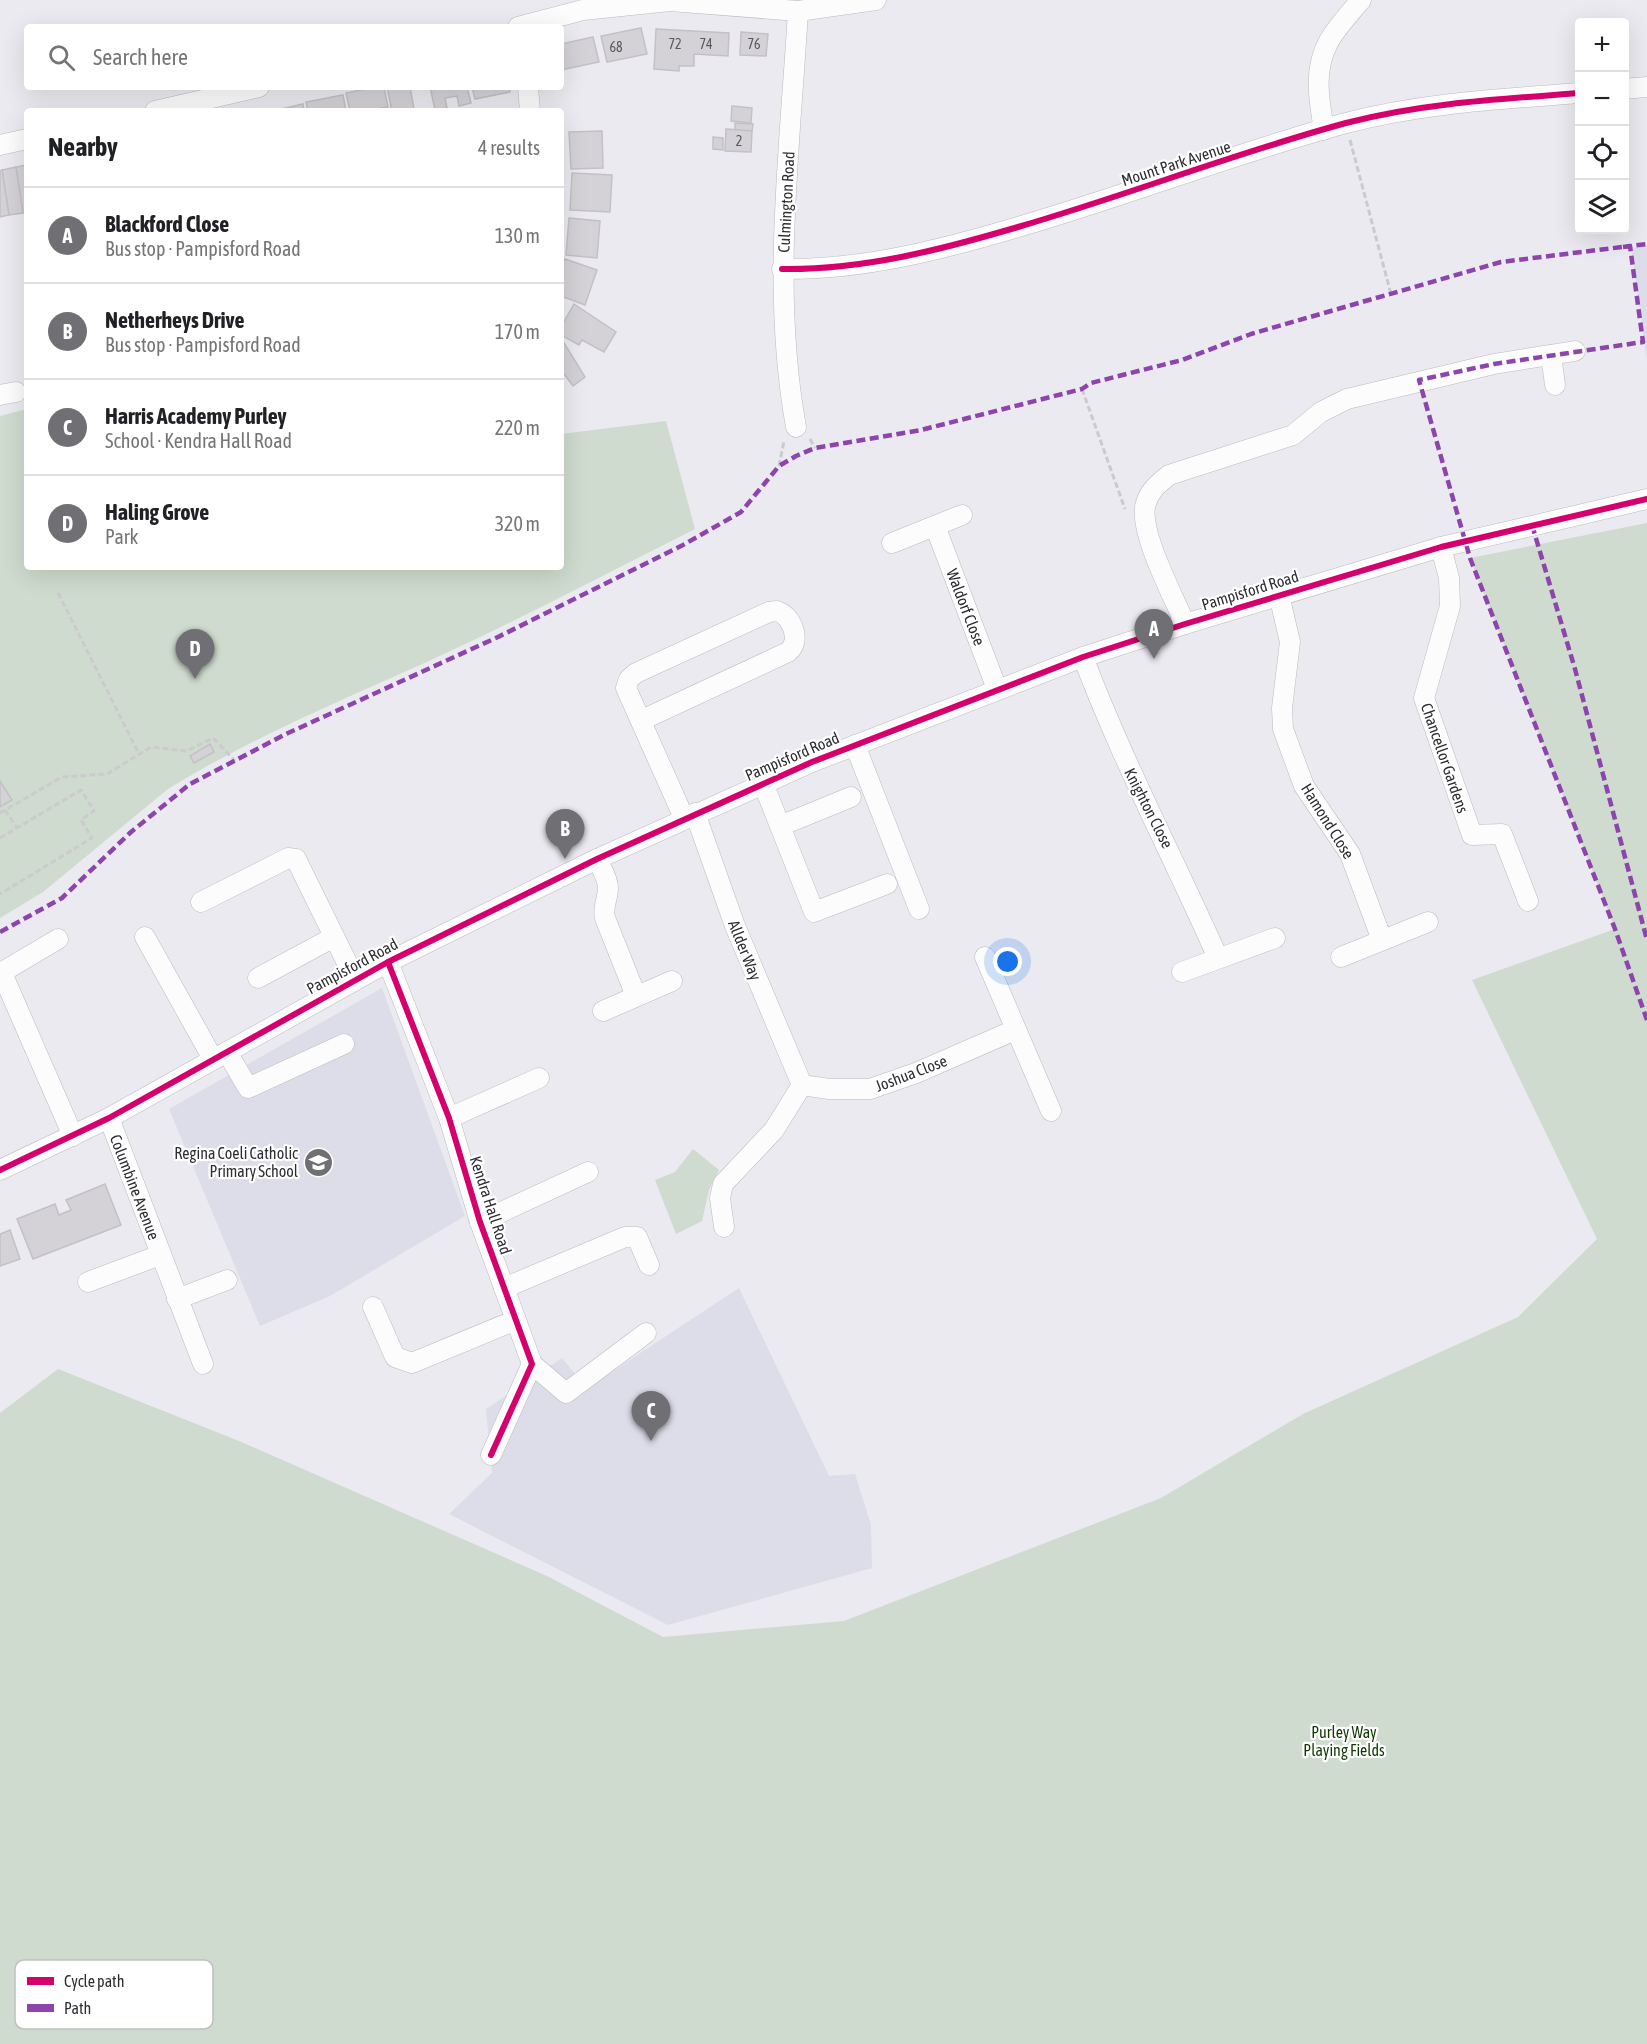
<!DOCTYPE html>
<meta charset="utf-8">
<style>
:root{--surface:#fff;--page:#f6f6f6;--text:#202124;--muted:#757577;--line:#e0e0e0;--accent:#706f74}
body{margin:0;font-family:"Asap Condensed",sans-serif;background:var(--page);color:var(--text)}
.controls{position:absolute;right:18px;top:18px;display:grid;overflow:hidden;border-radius:6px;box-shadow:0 6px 24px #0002}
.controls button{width:54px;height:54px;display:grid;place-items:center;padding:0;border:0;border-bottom:2px solid var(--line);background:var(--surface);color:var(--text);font:30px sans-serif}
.you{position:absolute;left:1008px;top:962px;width:21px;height:21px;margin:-15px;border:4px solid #fff;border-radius:50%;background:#1a73e8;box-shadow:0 0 0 9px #1a73e833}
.badge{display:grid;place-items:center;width:39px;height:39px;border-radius:50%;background:var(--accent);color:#fff;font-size:20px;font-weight:700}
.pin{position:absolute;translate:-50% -50px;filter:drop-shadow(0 2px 3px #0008)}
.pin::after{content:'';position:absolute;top:32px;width:21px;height:18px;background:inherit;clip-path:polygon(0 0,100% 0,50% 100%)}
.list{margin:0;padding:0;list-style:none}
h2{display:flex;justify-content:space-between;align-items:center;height:78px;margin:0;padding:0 24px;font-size:26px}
h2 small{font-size:20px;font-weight:400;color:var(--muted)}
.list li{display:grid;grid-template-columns:39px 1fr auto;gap:18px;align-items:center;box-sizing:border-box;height:96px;padding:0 24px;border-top:2px solid var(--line)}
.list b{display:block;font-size:22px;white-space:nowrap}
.list p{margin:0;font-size:20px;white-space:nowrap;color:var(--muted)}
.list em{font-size:20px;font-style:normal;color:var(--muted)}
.icon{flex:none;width:33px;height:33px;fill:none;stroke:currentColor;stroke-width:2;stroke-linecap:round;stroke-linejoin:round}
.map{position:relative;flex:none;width:1647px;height:2044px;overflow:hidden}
.search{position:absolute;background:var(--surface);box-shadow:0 6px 24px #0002;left:24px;top:24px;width:540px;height:66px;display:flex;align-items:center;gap:15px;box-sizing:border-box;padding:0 21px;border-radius:6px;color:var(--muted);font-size:22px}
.panel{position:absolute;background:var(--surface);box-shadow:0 6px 24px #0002;left:24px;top:108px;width:540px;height:462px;border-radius:6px}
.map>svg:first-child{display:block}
.built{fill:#dddde9}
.green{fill:#cfdbce}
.building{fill:#d4d2d6;stroke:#c3c1c5;stroke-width:1.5}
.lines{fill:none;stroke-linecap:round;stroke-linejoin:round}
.minor-casing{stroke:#bbbbbf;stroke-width:21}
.path{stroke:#cbcbcd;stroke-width:3;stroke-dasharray:6 3;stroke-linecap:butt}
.minor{stroke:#fcfcfd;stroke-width:20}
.quiet{stroke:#8e44ad;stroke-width:4.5;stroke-dasharray:9 4.5;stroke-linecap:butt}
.cycleway-casing{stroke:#fff;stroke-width:10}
.cycleway{stroke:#d6006c;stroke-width:6}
.labels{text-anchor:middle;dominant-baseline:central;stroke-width:4.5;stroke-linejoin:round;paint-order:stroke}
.number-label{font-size:14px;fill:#5a595e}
.street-label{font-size:16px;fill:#2e2d32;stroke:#fff}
.poi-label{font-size:16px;fill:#2e2d32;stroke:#fff;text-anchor:end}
.park-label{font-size:16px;fill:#113900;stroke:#fff}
.key{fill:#fff;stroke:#c0c0c2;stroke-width:1.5}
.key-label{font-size:16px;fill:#2e2d32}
</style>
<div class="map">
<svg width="1647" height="2044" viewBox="0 0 1647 2044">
<rect width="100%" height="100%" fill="#eaeaf0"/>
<g class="built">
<path d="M1647 246V361L1631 248Z"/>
<path d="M382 988 465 1216 330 1296 260 1326 169 1109Z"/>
<path d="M739 1288 829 1476 855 1474 871 1525 872 1568 668 1625 449 1514 492 1473 486 1409 562 1358 587 1388Z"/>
</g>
<g class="green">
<path d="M27 409V567H561V434L666 421 695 529C612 571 530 614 446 653 353 696 255 735 168 789L43 892 0 918V416Z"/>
<path d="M1647 523V2044H0V1413L58 1369 239 1441 547 1576 663 1637 844 1621 1161 1498 1303 1414 1518 1317 1597 1239 1472 980 1615 929 1470 558Z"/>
<path d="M693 1149 719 1170 709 1190 702 1221 676 1234 655 1180 675 1172Z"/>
</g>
<g class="building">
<path d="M641 28 647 54 607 62 601 36Z"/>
<path d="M656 29 729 33 728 56 694 54V66H679V71L654 69Z"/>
<path d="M741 32 768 34 766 56 740 55Z"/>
<path d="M593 37 599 62 561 70V44Z"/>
<path d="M376 87H384L388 107 381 108V111H350L346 93Z"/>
<path d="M387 87H410L414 109 392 111Z"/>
<path d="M430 87H467L471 103 459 106 457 96 445 98 447 108 435 110Z"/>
<path d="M472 87H509L510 92 475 99Z"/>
<path d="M343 95 346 111H308L306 102Z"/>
<path d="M303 104 304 111H273Z"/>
<path d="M732 106 752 108 751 123 731 121Z"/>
<path d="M735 123 753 124 752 131 735 130Z"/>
<path d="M726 129 752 131 751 152 725 151Z"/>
<path d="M602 131 603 168 571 169 569 132Z"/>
<path d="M713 137 723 138V150L713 149Z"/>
<path d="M27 165V212L23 213 16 167Z"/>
<path d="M16 167 23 213 9 215 2 170Z"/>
<path d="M2 170 9 215 0 217V171Z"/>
<path d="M572 173 612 175 610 212 570 210Z"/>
<path d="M569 218 600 221 597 258 566 255Z"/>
<path d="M565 259 597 270 585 305 561 296V271Z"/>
<path d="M574 304 616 332 604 352 582 340 579 345 561 335V327Z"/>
<path d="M561 338 585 377 573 386 561 370Z"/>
<path d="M210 744 214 752 194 763 190 756Z"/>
<path d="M0 781 12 800 0 807Z"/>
<path d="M105 1184 121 1225 33 1259 17 1219 55 1204 59 1215 71 1210 66 1200Z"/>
<path d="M10 1230 20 1259 0 1266V1234Z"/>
</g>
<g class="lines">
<defs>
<g id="minor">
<path d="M518 27 583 10 670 1 798 11 876 0"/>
<path d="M528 87 530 111"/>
<path d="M1624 89 1647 87"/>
<path d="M155 111 259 87"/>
<path d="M1324 130C1319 100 1313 69 1329 41 1337 27 1350 13 1361 0"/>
<path d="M0 145 27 139"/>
<path d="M782 269C863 270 940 250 1018 227 1128 195 1235 153 1346 123 1422 103 1501 99 1580 93"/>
<path d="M1551 355 1555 385"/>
<path d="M0 395 16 392"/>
<path d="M796 427C771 289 790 150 798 11"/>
<path d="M935 526 997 689"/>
<path d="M892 543 962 515"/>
<path d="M1441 547 1449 578 1450 606 1424 698 1472 835 1502 834 1528 901"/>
<path d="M1279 595 1290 642 1282 708 1283 729 1304 786 1350 854 1382 940"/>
<path d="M1185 624C1174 597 1137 529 1146 503 1150 490 1159 483 1169 475L1293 435 1321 412 1347 399 1494 364 1575 351"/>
<path d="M1083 657C1122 760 1173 857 1218 958"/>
<path d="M642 720 788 652C802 641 792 616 777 611L769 612 636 673 629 679 626 688 684 818"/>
<path d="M855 745 919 909"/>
<path d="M763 783 814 912 887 884"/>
<path d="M695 813 735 926 802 1085"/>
<path d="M780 826 851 797"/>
<path d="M597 859C601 868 608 878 608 888 608 900 602 906 605 918L636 996"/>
<path d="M201 902 288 858 296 859 355 979"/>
<path d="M145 937 213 1059"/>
<path d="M58 939 4 971 5 980 73 1136"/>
<path d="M985 957 1051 1111"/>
<path d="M1341 957 1428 922"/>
<path d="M388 962 449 1118 480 1222 532 1364 491 1455"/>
<path d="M1182 972 1275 938"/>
<path d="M258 978 334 937"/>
<path d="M603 1011 672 981"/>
<path d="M227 1052 248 1088 344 1044"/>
<path d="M802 1085 829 1089H870L916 1073 1015 1030"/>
<path d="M109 1118 203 1364"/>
<path d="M449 1118 539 1078"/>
<path d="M0 1170 109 1118 388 962 597 859 812 762 1083 657 1185 624 1441 547 1647 499"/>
<path d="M480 1222 588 1172"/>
<path d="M724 1227 720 1198 723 1184 774 1130 802 1085"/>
<path d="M88 1282 160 1255"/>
<path d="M504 1288 625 1237H637L649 1265"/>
<path d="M177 1299 227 1280"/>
<path d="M373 1307 395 1357 412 1363 516 1320"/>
<path d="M532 1364 566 1393 646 1333"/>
</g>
</defs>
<use href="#minor" class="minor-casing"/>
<g class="path">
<path d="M1350 140 1391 294"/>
<path d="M1082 389 1125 509"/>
<path d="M810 439 815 448"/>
<path d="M779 466 784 441"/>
<path d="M58 593 139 754"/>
<path d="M5 810 17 828"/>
<path d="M0 813 62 777 107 774 151 747 187 751 213 738 235 761"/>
<path d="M0 838 81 790 94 811 81 820 92 838 0 894"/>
</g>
<use href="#minor" class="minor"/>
<g class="quiet">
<path d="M1623 247 1647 244"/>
<path d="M1532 525 1575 669 1647 940"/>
<path d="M0 932 62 898 131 832 190 784 286 734 498 637 683 545 741 512 779 466 796 456 815 448 921 430 1082 389 1091 383 1182 360 1251 334 1501 262 1630 246 1643 342 1494 364 1419 380 1470 558 1615 929 1647 1020"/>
</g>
<defs>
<g id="cycleway">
<path d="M782 269C863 270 940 250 1018 227 1128 195 1235 153 1346 123 1422 103 1501 99 1580 93"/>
<path d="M388 962 449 1118 480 1222 532 1364 491 1455"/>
<path d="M0 1170 109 1118 388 962 597 859 812 762 1083 657 1185 624 1441 547 1647 499"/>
</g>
</defs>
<use href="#cycleway" class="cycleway-casing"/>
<use href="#cycleway" class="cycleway"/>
</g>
<defs>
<symbol id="school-disc" viewBox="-11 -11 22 22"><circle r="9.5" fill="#706f74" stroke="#fff"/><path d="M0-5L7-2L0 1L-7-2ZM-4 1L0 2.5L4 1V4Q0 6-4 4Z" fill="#fff"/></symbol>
</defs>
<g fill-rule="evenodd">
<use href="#school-disc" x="302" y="1146" width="33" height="33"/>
</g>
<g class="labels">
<g class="number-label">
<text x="675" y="44">72</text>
<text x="706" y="44">74</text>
<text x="754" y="44">76</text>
<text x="616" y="47">68</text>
<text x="739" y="141">2</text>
</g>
<g class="street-label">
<text transform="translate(1176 163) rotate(-18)">Mount Park Avenue</text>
<text transform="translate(786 202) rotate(-87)">Culmington Road</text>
<text transform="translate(1250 590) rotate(-17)">Pampisford Road</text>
<text transform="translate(966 607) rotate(69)">Waldorf Close</text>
<text transform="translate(792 756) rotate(-23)">Pampisford Road</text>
<text transform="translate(1445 758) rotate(71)">Chancellor Gardens</text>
<text transform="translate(1149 808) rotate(63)">Knighton Close</text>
<text transform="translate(1328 821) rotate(58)">Hamond Close</text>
<text transform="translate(745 950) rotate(68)">Allder Way</text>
<text transform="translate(352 966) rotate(-28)">Pampisford Road</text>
<text transform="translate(911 1073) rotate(-21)">Joshua Close</text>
<text transform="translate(135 1187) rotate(69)">Columbine Avenue</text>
<text transform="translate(491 1205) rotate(72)">Kendra Hall Road</text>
</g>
<g class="poi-label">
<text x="298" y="1153">Regina Coeli Catholic<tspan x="298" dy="18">Primary School</tspan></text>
</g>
<g class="park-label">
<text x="1344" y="1732">Purley Way<tspan x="1344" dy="18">Playing Fields</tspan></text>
</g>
</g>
<rect x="15" y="1960" width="198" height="69" rx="9" class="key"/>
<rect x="27" y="1977" width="27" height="8" fill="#d6006c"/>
<rect x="27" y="2004" width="27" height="8" fill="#8e44ad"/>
<g class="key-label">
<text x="64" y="1987">Cycle path</text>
<text x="64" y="2014">Path</text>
</g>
</svg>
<div class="controls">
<button>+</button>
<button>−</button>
<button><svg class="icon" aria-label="locate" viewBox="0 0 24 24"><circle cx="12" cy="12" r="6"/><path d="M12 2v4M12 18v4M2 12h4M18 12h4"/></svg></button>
<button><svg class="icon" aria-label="layers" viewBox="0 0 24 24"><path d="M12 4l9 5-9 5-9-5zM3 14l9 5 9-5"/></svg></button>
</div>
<div class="you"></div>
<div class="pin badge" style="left:1154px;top:659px">A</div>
<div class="pin badge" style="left:565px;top:859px">B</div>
<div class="pin badge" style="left:651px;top:1441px">C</div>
<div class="pin badge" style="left:195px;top:679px">D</div>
<div class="search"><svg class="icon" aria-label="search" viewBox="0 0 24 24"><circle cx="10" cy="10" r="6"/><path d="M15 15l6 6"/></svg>Search here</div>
<section class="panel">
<h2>Nearby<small>4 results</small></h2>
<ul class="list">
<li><span class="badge">A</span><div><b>Blackford Close</b><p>Bus stop · Pampisford Road</p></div><em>130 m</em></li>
<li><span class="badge">B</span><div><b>Netherheys Drive</b><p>Bus stop · Pampisford Road</p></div><em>170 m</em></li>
<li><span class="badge">C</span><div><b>Harris Academy Purley</b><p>School · Kendra Hall Road</p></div><em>220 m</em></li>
<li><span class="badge">D</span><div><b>Haling Grove</b><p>Park</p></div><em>320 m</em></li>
</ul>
</section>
</div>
